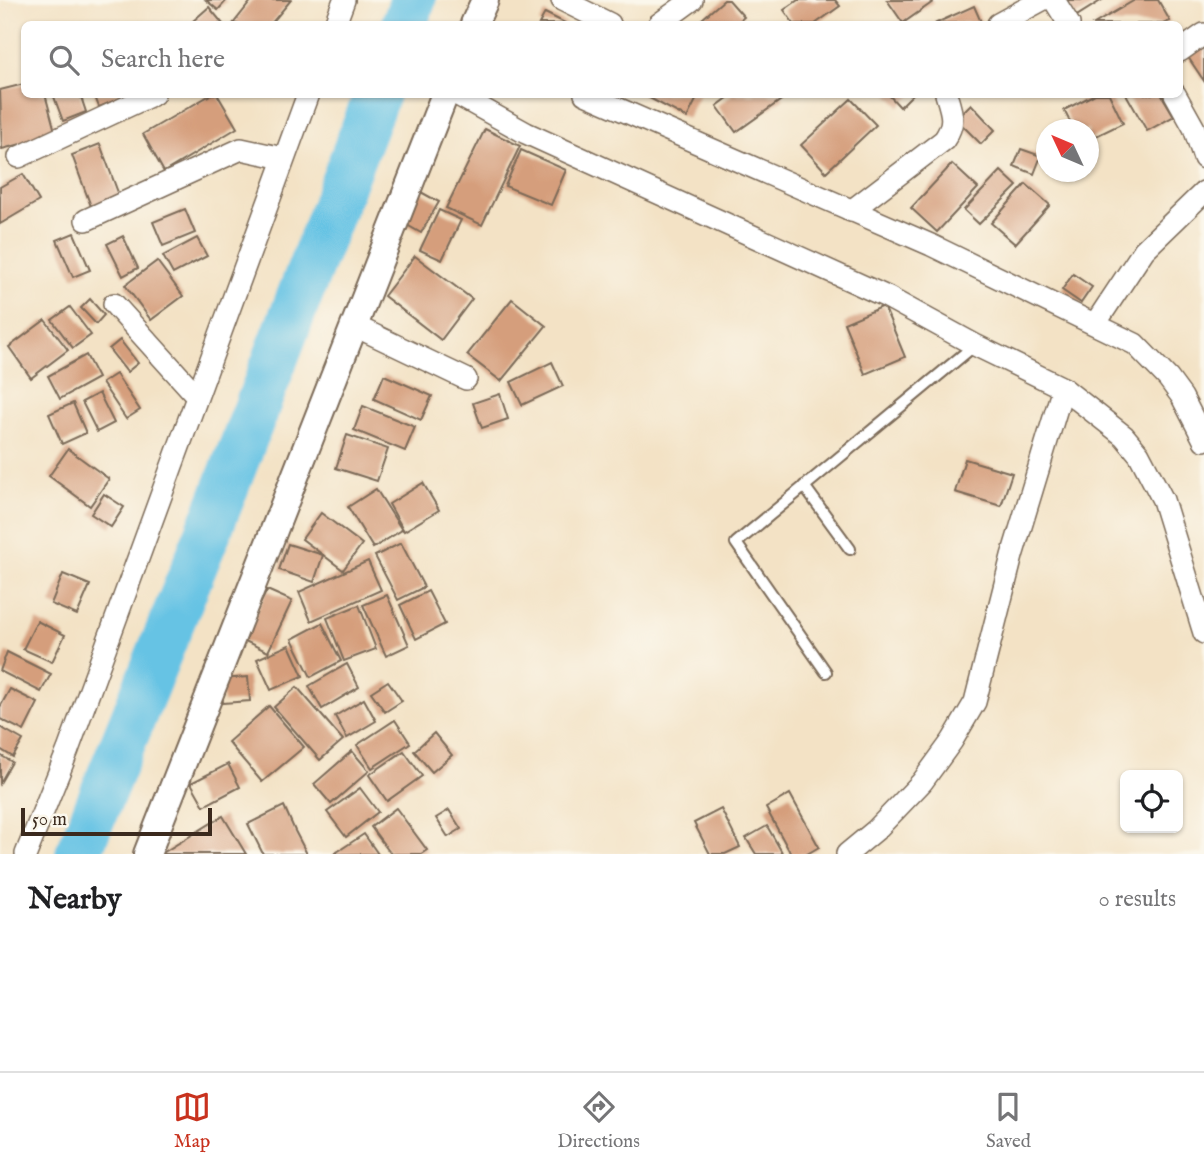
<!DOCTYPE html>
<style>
:root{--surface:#fff;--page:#f6f6f6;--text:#202124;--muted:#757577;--line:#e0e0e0;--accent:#c8321e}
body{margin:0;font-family:"IM FELL English",serif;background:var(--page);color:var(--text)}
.controls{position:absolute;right:21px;bottom:21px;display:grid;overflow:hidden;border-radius:10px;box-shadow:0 2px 5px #0004}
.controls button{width:63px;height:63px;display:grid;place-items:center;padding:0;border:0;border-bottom:2px solid var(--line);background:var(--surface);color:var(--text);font:35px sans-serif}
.compass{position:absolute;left:1036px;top:119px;width:63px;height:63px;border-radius:50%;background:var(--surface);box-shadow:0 2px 5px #0004;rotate:314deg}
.scale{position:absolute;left:21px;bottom:18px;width:191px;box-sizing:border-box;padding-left:7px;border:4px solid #3b2a1e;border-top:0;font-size:19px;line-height:24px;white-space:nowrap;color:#3b2a1e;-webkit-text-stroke:5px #fbf7ec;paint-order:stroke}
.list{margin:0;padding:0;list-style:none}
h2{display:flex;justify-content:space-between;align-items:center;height:91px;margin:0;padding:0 28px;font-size:30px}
h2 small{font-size:23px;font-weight:400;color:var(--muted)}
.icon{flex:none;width:38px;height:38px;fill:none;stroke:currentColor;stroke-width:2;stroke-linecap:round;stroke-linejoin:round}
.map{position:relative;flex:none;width:1204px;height:854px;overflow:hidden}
.search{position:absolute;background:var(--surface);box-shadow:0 2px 5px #0004;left:21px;right:21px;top:21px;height:77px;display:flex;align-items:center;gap:18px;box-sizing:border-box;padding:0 24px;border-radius:10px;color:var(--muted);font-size:26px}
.sheet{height:217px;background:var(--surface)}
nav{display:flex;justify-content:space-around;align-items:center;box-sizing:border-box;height:98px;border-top:2px solid var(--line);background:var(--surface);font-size:19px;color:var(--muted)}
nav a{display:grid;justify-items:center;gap:4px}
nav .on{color:var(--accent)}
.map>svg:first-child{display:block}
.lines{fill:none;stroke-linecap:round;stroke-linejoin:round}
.river{stroke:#66c3e4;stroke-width:46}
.building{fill:#d59e7c}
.service-casing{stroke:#7b6a58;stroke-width:14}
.minor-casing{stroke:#7b6a58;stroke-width:24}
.tertiary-casing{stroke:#7b6a58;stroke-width:30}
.service{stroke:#fff;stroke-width:10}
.minor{stroke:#fff;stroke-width:21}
.tertiary{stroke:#fff;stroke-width:26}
</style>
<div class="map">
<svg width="1204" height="854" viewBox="0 0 1204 854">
<rect width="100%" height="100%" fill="#fbf7ec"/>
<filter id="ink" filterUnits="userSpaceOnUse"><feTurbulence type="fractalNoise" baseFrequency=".0143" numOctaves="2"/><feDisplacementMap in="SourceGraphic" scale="14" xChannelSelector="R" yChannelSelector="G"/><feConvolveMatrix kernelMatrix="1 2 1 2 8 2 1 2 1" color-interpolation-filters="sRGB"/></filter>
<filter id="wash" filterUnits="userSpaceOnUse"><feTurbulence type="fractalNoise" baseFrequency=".00686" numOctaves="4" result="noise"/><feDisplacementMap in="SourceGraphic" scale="28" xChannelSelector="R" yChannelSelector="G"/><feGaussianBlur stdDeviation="1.57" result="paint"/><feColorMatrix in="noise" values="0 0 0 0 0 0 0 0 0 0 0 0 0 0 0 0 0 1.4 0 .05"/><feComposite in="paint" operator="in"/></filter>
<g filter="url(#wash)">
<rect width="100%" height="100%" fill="#f3e2c5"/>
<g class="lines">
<g class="river">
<path d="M404 24 413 0"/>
<path d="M78 854 220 503 377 94"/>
</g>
</g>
<g id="blocks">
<g class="building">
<path d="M206 0H227L218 10Z"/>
<path d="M252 0H291L271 24H233Z"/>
<path d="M724 0H729L744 17 736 24H708L702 19Z"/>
<path d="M798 0H835L840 6 815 24H794L784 10Z"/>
<path d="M887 0H932L933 2 903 23Z"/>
<path d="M1069 0H1102L1075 17 1066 2Z"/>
<path d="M1135 0H1158L1170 21 1163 24H1094Z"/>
<path d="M974 6 981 22 937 24 936 23Z"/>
<path d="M209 7 223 24H196L193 21Z"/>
<path d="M545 13 567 24H539Z"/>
<path d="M1204 42V81L1186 54Z"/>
<path d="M24 84V94H45L56 135 2 149 0 90Z"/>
<path d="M53 94H80L86 112 63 121Z"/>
<path d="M94 94H129V95L99 107Z"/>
<path d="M212 94H217L237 128 164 172 143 134Z"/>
<path d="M642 94H699L687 118Z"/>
<path d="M733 94H781L784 98 736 132 717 106Z"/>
<path d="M888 94H913L900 107Z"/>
<path d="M1095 94H1109L1123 123 1088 140V130H1074L1064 110Z"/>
<path d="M1126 94H1161L1174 116 1147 131Z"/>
<path d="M851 99 876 125 826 172 801 145Z"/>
<path d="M971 104 995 130 981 144 956 119Z"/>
<path d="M485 129 520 146 482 225 446 208Z"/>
<path d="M100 144 120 198 92 209 72 155Z"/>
<path d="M1021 149 1041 156 1034 174 1014 166Z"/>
<path d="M521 150 566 170 551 205 505 186Z"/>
<path d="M952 164 978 188 937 232 911 208Z"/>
<path d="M1001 171 1017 186 979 224 964 210Z"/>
<path d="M23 174 39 201 0 224V187Z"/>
<path d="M1026 184 1050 205 1015 244 991 223Z"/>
<path d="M419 191 439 202 421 233 402 222Z"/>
<path d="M185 209 195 233 163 246 153 222Z"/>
<path d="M439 210 461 220 442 260 420 250Z"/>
<path d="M74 233 90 270 73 277 57 240Z"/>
<path d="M123 236 138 268 123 276 107 244Z"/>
<path d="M197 238 207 256 173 274 163 256Z"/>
<path d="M415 256 472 299 441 340 384 296Z"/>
<path d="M157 261 183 296 151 320 125 285Z"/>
<path d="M1073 274 1092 287 1081 303 1062 290Z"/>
<path d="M90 299 104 315 96 324 81 308Z"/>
<path d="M512 299 546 326 501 381 467 355Z"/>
<path d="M884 306 905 357 865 374 844 323Z"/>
<path d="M70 307 91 335 73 348 52 320Z"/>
<path d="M45 320 68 350 31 378 9 347Z"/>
<path d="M120 340 138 363 127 372 109 349Z"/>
<path d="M86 355 98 378 60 399 48 376Z"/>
<path d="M552 362 563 386 522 405 511 382Z"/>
<path d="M116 374 140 410 126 419 102 383Z"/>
<path d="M384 375 432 396 421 420 374 399Z"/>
<path d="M99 393 114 423 97 432 82 402Z"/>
<path d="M500 394 508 419 482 428 473 403Z"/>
<path d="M73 403 86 433 62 444 49 414Z"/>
<path d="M363 406 415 427 405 451 354 430Z"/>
<path d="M347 435 388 449 377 481 336 468Z"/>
<path d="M68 449 109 479 90 506 49 476Z"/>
<path d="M965 459 1012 473 1001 506 955 492Z"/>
<path d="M423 483 439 510 404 531 389 504Z"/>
<path d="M376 489 402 530 373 548 348 507Z"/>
<path d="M104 494 124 507 111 527 91 514Z"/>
<path d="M321 513 362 544 343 570 302 539Z"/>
<path d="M401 543 424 587 398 600 375 556Z"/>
<path d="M288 544 323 555 314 582 279 570Z"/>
<path d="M368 561 381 590 311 621 299 592Z"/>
<path d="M63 574 90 585 77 615 51 604Z"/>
<path d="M267 590 292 601 268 652 243 640Z"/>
<path d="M428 591 445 624 416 639 400 605Z"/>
<path d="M387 595 409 645 386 656 363 605Z"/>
<path d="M359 605 376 649 344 661 327 618Z"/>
<path d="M37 621 65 635 52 662 23 649Z"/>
<path d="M322 623 341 661 311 677 292 639Z"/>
<path d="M289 645 303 676 271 690 257 659Z"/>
<path d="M7 652 51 674 41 692 0 671Z"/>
<path d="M347 664 359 687 322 709 309 686Z"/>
<path d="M248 677 250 701 223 703 221 679Z"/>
<path d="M388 681 402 701 385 712 371 692Z"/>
<path d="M297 687 343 740 320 760 274 707Z"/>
<path d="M10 689 38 703 24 731 0 719V707Z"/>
<path d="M364 699 376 721 347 738 335 716Z"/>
<path d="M269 706 304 747 262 782 228 742Z"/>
<path d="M395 720 410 743 372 768 357 745Z"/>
<path d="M0 727 23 740 13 757 0 749Z"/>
<path d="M434 733 452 755 432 772 414 751Z"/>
<path d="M352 751 369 771 331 804 314 784Z"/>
<path d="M404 751 422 776 387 801 369 775Z"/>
<path d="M0 755 12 762 0 783Z"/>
<path d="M228 764 240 787 204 806 191 783Z"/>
<path d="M360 788 378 812 346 837 327 812Z"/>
<path d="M790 794 819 847 807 854H791L766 808Z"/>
<path d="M284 806 295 831 307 854H263L248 824Z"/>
<path d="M396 808 427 850 421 854H391L371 827Z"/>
<path d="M721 809 740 847 725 854H710L694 823Z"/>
<path d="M449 810 461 829 448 837 436 818Z"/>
<path d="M223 816 246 854H161Z"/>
<path d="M767 826 783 854H756L746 838Z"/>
<path d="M364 834 378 854H334Z"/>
</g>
</g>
</g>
<g filter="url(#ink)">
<use href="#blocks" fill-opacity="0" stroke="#7b6a58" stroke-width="2"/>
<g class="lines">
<defs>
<g id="service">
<path d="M804 486 850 549"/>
<path d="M826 672 736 543 975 345"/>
</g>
<g id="minor">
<path d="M562 0 610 24"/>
<path d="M1054 0 1069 24"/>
<path d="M335 24 344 0"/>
<path d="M659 24 692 0"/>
<path d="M998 24 1042 0"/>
<path d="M1180 51 1204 34"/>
<path d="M456 94 526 133 887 297 975 345 1063 388 1124 436 1139 454 1163 500 1204 633"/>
<path d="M585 94 931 245 1135 344 1168 378 1182 397 1204 440"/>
<path d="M1175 94 1194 128 1204 158"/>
<path d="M19 157 154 94"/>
<path d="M851 211 944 140C956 123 952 113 946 94"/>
<path d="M86 220 241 149 283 158"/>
<path d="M114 304 196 395"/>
<path d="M1095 324 1144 250 1204 192"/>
<path d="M353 325 466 379"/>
<path d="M26 854 68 750 308 94"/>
<path d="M847 854 876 830 922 782 952 741 975 702 1012 556 1063 388"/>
</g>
<g id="tertiary">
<path d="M474 24 485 0"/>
<path d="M147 854 445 94"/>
</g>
</defs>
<use href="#service" class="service-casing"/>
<use href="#minor" class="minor-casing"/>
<use href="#tertiary" class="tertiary-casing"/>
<use href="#service" class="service"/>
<use href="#minor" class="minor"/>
<use href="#tertiary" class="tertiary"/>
</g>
</g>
</svg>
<div class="controls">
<button><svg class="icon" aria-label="locate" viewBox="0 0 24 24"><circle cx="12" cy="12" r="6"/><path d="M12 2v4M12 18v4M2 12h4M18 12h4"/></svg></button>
</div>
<svg class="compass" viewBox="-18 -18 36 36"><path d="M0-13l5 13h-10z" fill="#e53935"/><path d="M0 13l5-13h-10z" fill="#757577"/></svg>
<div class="scale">50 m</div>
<div class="search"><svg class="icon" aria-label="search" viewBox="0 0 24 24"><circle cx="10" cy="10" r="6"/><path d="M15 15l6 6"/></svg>Search here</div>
</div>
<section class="sheet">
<h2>Nearby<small>0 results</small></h2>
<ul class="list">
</ul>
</section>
<nav>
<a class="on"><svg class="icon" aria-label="map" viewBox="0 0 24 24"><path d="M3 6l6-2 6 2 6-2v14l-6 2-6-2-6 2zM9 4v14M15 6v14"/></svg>Map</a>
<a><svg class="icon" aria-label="directions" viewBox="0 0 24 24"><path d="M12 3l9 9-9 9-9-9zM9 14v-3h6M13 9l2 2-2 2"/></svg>Directions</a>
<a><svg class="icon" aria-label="saved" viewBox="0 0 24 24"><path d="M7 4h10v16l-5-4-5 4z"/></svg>Saved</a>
</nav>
